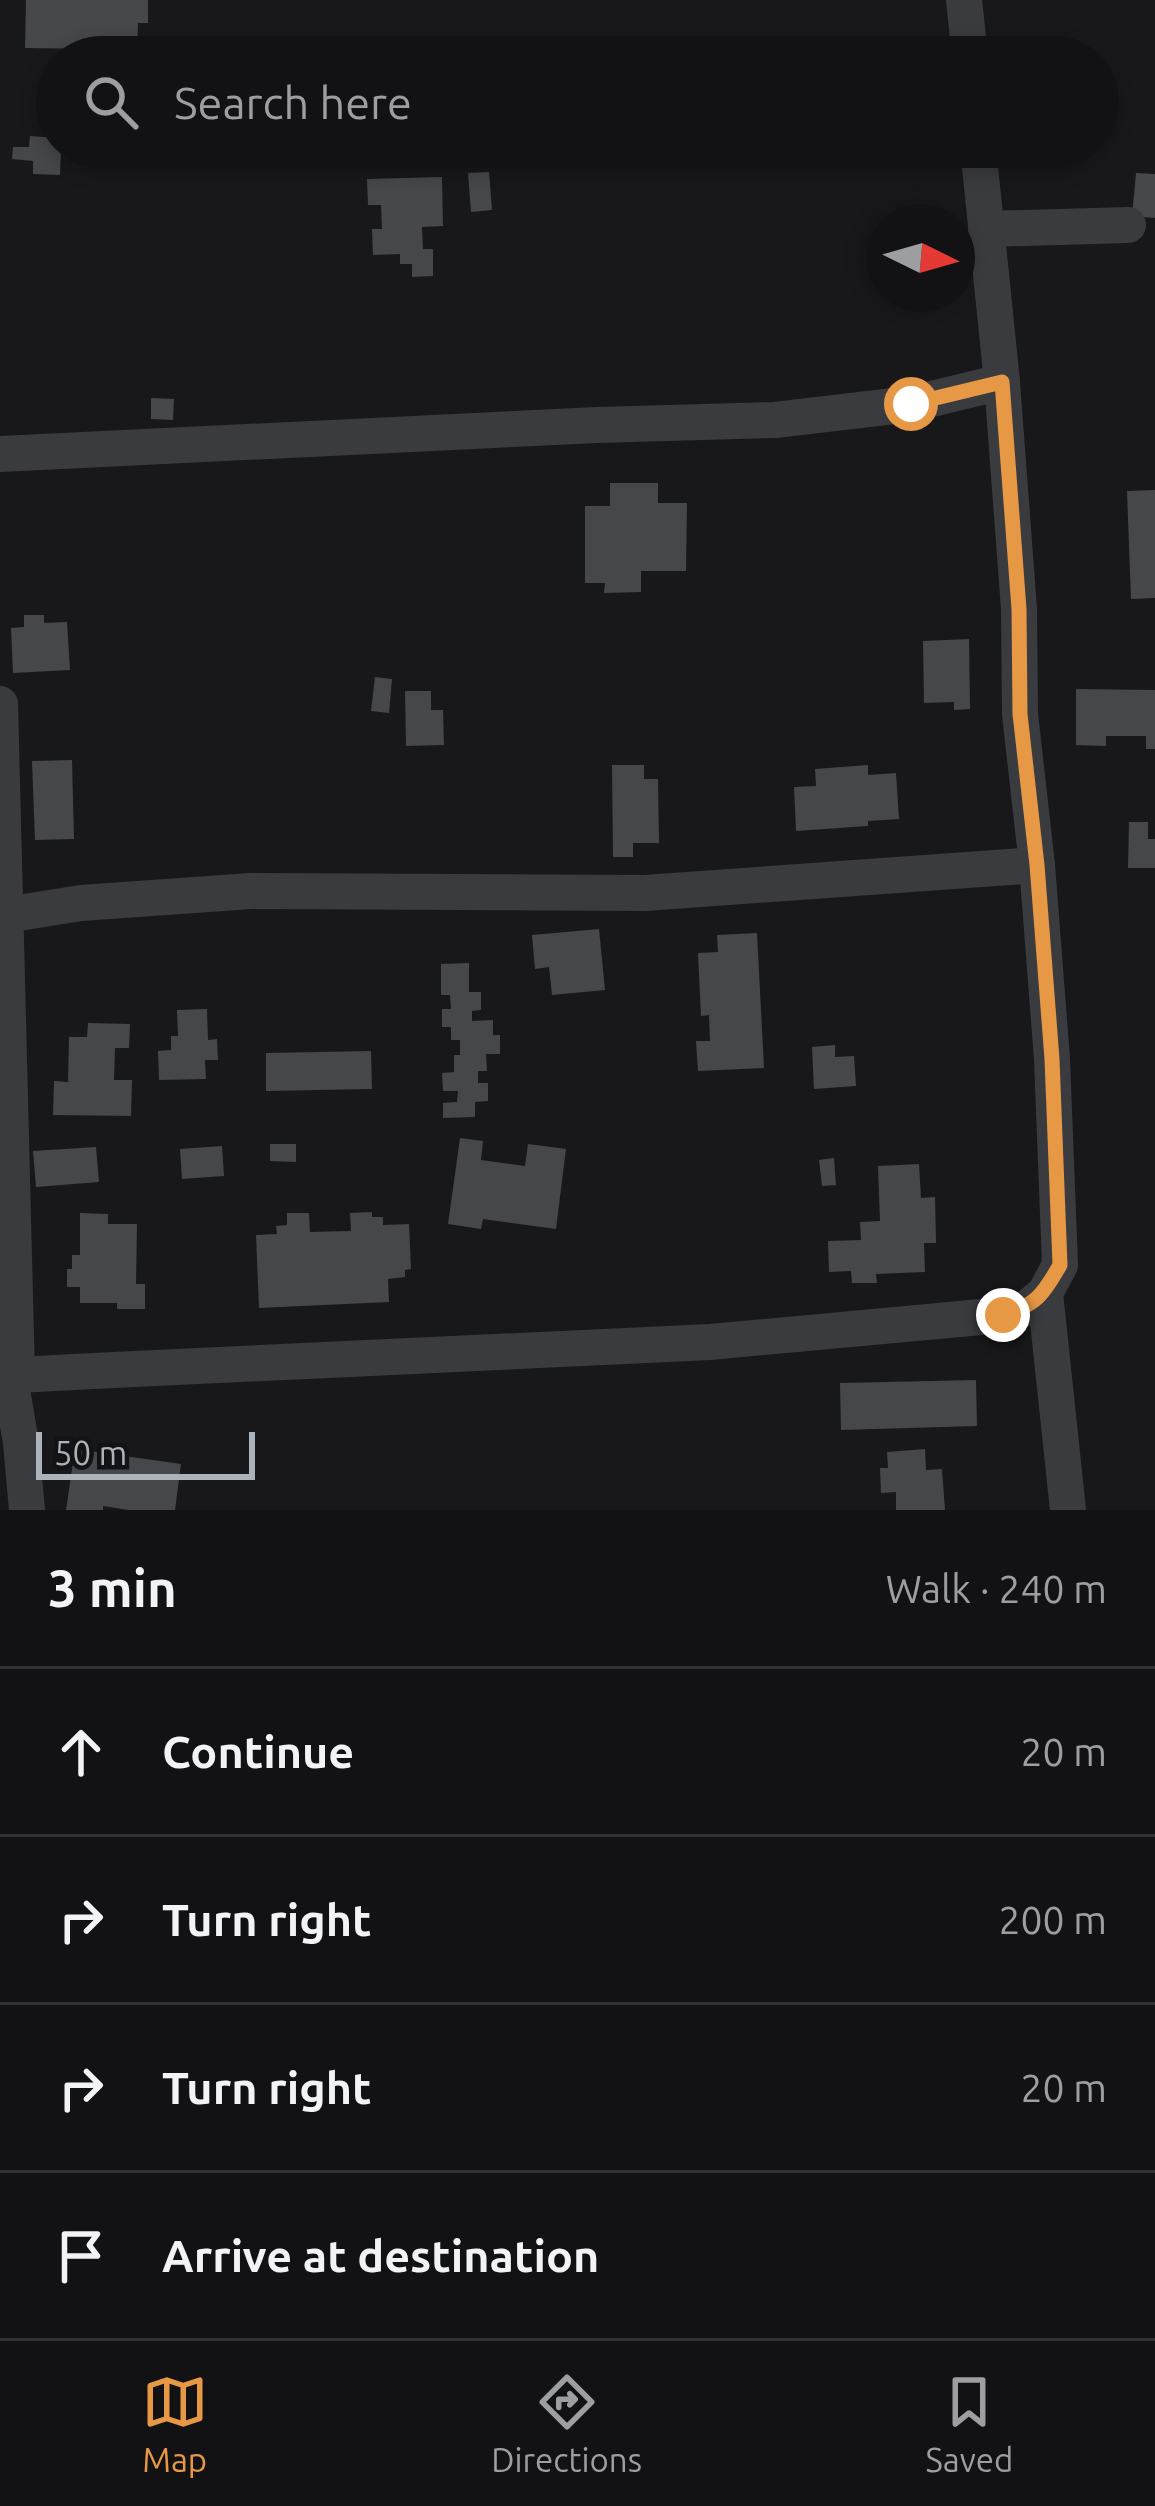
<!DOCTYPE html>
<meta charset="utf-8">
<style>
:root{--surface:#121214;--page:#1b1b1d;--text:#f1f3f6;--muted:#9c9ea0;--line:#313234;--accent:#e69845}
body{margin:0;font-family:Ubuntu,sans-serif;background:var(--page);color:var(--text)}
.compass{position:absolute;left:867px;top:204px;width:108px;height:108px;border-radius:50%;background:var(--surface);box-shadow:0 6px 18px #0003;rotate:95deg}
.scale{position:absolute;left:36px;bottom:30px;width:219px;box-sizing:border-box;padding-left:12px;border:6px solid #abb2b9;border-top:0;font-size:33px;line-height:42px;white-space:nowrap;color:#abb2b9;-webkit-text-stroke:9px #131315;paint-order:stroke}
.stop{position:absolute;width:36px;height:36px;margin:-27px;border:9px solid #e69845;border-radius:50%;background:#fff}
.stop.end{background:#e69845;border-color:#fff;box-shadow:0 3px 12px #0008}
.list{margin:0;padding:0;list-style:none}
h2{display:flex;justify-content:space-between;align-items:center;height:156px;margin:0;padding:0 48px;font-size:51px}
h2 small{font-size:39px;font-weight:400;color:var(--muted)}
.list li{display:grid;grid-template-columns:78px 1fr auto;gap:36px;align-items:center;box-sizing:border-box;height:168px;padding:0 48px;border-top:3px solid var(--line)}
.list b{display:block;font-size:45px;white-space:nowrap}
.list em{font-size:39px;font-style:normal;color:var(--muted)}
.icon{flex:none;width:66px;height:66px;fill:none;stroke:currentColor;stroke-width:2;stroke-linecap:round;stroke-linejoin:round}
.map{position:relative;flex:none;width:1155px;height:1510px;overflow:hidden}
.search{position:absolute;background:var(--surface);box-shadow:0 6px 18px #0003;left:36px;right:36px;top:36px;height:132px;display:flex;align-items:center;gap:30px;box-sizing:border-box;padding:0 42px;border-radius:66px;color:var(--muted);font-size:45px}
.sheet{height:828px;background:var(--surface)}
nav{display:flex;justify-content:space-around;align-items:center;box-sizing:border-box;height:168px;border-top:3px solid var(--line);background:var(--surface);font-size:33px;color:var(--muted)}
nav a{display:grid;justify-items:center;gap:6px}
nav .on{color:var(--accent)}
.map>svg:first-child{display:block}
.building{fill:#45474a}
.lines{fill:none;stroke-linecap:round;stroke-linejoin:round}
.minor{stroke:#393b3f;stroke-width:36}
.route{stroke:#e69845;stroke-width:15}
</style>
<div class="map">
<svg width="1155" height="1510" viewBox="0 0 1155 1510">
<rect width="100%" height="100%" fill="#18181a"/>
<g class="building">
<path d="M26 0H148V23H138L137 57H96V49L25 48Z"/>
<path d="M30 136 57 138V147H61L60 175 33 174V161L12 159 13 147H29Z"/>
<path d="M892 147H933V156L892 158Z"/>
<path d="M489 172 492 210 471 212 468 173Z"/>
<path d="M1136 173 1155 174V218L1132 216Z"/>
<path d="M442 177 443 226 422 227 423 249H433V276L412 277V264H400V254L373 255 372 229H382L381 205H368L367 179Z"/>
<path d="M151 398 174 399 173 420 151 419Z"/>
<path d="M610 483H658V503H687L686 571H641V592L604 593 605 583H585V506H610Z"/>
<path d="M1155 490V598L1131 599 1127 491Z"/>
<path d="M24 615H44V623L67 622 70 670 13 673 11 628 24 627Z"/>
<path d="M969 639 970 709 954 710V702L924 703 923 641Z"/>
<path d="M375 677 392 679 389 713 371 711Z"/>
<path d="M1076 689 1155 690V749H1146V736H1106V746L1076 745Z"/>
<path d="M405 691H431V710H443L444 745 406 746Z"/>
<path d="M72 760 74 839 35 840 32 761Z"/>
<path d="M612 765H644V779H658L659 843H633V857H613Z"/>
<path d="M868 765V775L896 773 899 819 868 821V826L796 831 794 787 816 786 815 769Z"/>
<path d="M1129 822H1148V839H1155V868H1128Z"/>
<path d="M599 929 605 990 552 995 549 967 535 969 532 935Z"/>
<path d="M757 933 764 1068 698 1071 696 1041H710L709 1015 701 1016 698 953 718 952 717 935Z"/>
<path d="M469 963V992H481V1010L472 1011V1021L493 1020V1035H500V1054H486L487 1071H478V1083H488V1101L475 1102V1117L443 1118V1103L457 1102 458 1091H443L442 1073 454 1072V1055H460V1040H451V1027H442V1009H451L450 995H441V964Z"/>
<path d="M207 1009 208 1040 217 1039 218 1060H205L206 1079 159 1080 158 1051 171 1050V1036H178L177 1010Z"/>
<path d="M88 1023 130 1024 129 1048H115L114 1080H132L131 1116 53 1115 54 1081 68 1082 69 1037H87Z"/>
<path d="M835 1045V1057L854 1056 856 1086 814 1089 812 1047Z"/>
<path d="M371 1051 372 1089 266 1091V1053Z"/>
<path d="M460 1138 483 1141 481 1160 525 1166 528 1144 566 1149 556 1229 483 1219 481 1229 448 1224Z"/>
<path d="M270 1144H296V1162L270 1161Z"/>
<path d="M222 1146 224 1176 182 1179 180 1149Z"/>
<path d="M96 1147 99 1182 36 1187 33 1151Z"/>
<path d="M834 1158 836 1185 822 1186 819 1160Z"/>
<path d="M919 1164 921 1198 935 1197 936 1243H924L925 1272 876 1274 877 1283H852L851 1271 829 1272 828 1241 861 1240 860 1222 880 1221 878 1166Z"/>
<path d="M372 1212V1217H383V1225L409 1224 411 1269 405 1270V1277L388 1279 389 1302 259 1308 256 1235 277 1234 276 1226 287 1225V1213H309L310 1232 351 1231 350 1213Z"/>
<path d="M80 1213 108 1214V1224H137L136 1284H145V1309H117V1303H80V1287H67V1269H72V1255H80Z"/>
<path d="M976 1380 977 1426 841 1430 840 1383Z"/>
<path d="M75 1449 181 1464 175 1510H129L103 1506V1510H66Z"/>
<path d="M925 1449 926 1470 942 1469 945 1510H896V1492L881 1493 880 1468H888L887 1452Z"/>
</g>
<g class="lines">
<g class="minor">
<path d="M964 0 970 57"/>
<path d="M986 229 1128 225"/>
<path d="M0 454 597 425 775 420 911 404 1002 382"/>
<path d="M0 704 17 1375"/>
<path d="M6 915 81 903 251 891 645 893 1037 865"/>
<path d="M1045 1293 1068 1510"/>
<path d="M0 1378 17 1375 113 1370 710 1342 1003 1315 1027 1308 1045 1293 1060 1265 1052 1059 1037 865 1020 714 1019 609 1002 382 978 147"/>
<path d="M10 1378 21 1443 27 1510"/>
</g>
</g>
<g class="lines">
<path class="route" d="M911 404 1002 382 1019 609 1020 714 1037 865 1052 1059 1060 1265C1043 1295 1036 1305 1003 1315"/>
</g>
</svg>
<svg class="compass" viewBox="-18 -18 36 36"><path d="M0-13l5 13h-10z" fill="#e53935"/><path d="M0 13l5-13h-10z" fill="#9c9ea0"/></svg>
<div class="scale">50 m</div>
<div class="stop" style="left:911px;top:404px"></div>
<div class="stop end" style="left:1003px;top:1315px"></div>
<div class="search"><svg class="icon" aria-label="search" viewBox="0 0 24 24"><circle cx="10" cy="10" r="6"/><path d="M15 15l6 6"/></svg>Search here</div>
</div>
<section class="sheet">
<h2>3 min<small>Walk · 240 m</small></h2>
<ul class="list">
<li><svg class="icon" aria-label="ahead" viewBox="0 0 24 24"><path d="M12 20V5M6 11l6-6 6 6"/></svg><div><b>Continue</b></div><em>20 m</em></li>
<li><svg class="icon" aria-label="right" viewBox="0 0 24 24"><path d="M7 20v-9h11M14 6l5 5-5 5"/></svg><div><b>Turn right</b></div><em>200 m</em></li>
<li><svg class="icon" aria-label="right" viewBox="0 0 24 24"><path d="M7 20v-9h11M14 6l5 5-5 5"/></svg><div><b>Turn right</b></div><em>20 m</em></li>
<li><svg class="icon" aria-label="arrive" viewBox="0 0 24 24"><path d="M6 21V4h12l-3 4 3 4H6"/></svg><div><b>Arrive at destination</b></div></li>
</ul>
</section>
<nav>
<a class="on"><svg class="icon" aria-label="map" viewBox="0 0 24 24"><path d="M3 6l6-2 6 2 6-2v14l-6 2-6-2-6 2zM9 4v14M15 6v14"/></svg>Map</a>
<a><svg class="icon" aria-label="directions" viewBox="0 0 24 24"><path d="M12 3l9 9-9 9-9-9zM9 14v-3h6M13 9l2 2-2 2"/></svg>Directions</a>
<a><svg class="icon" aria-label="saved" viewBox="0 0 24 24"><path d="M7 4h10v16l-5-4-5 4z"/></svg>Saved</a>
</nav>
